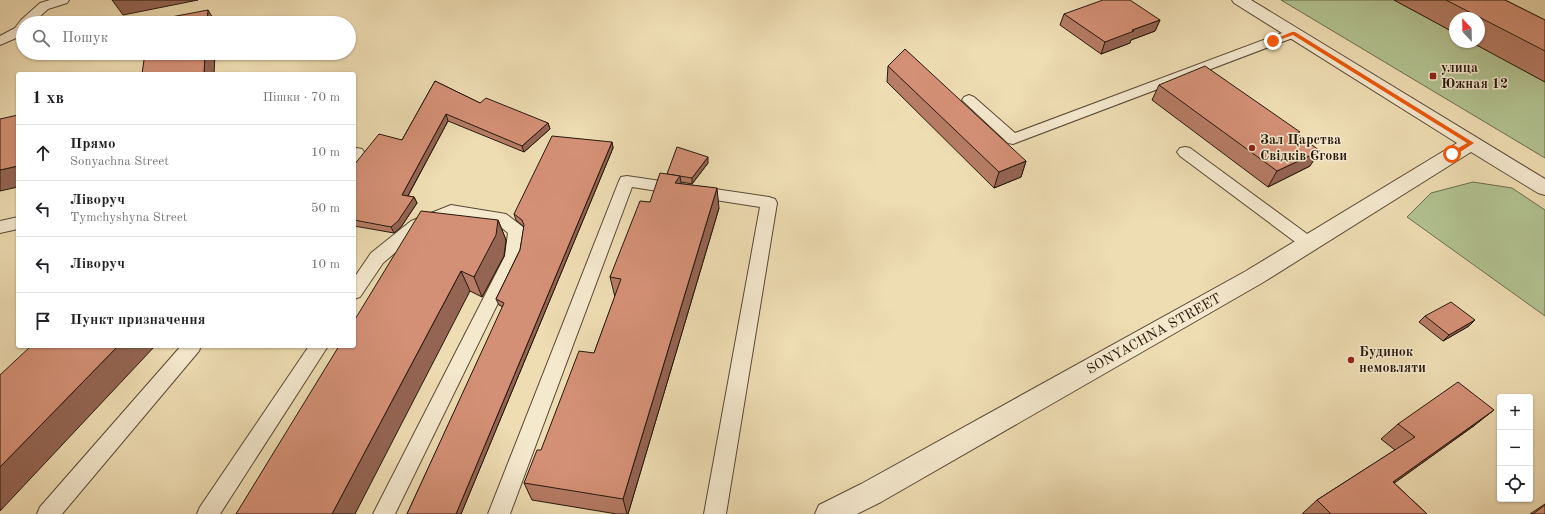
<!DOCTYPE html>
<html lang="uk">
<meta charset="utf-8">
<style>
:root{--surface:#fff;--page:#f2f2f2;--text:#202124;--muted:#757577;--line:#e0e0e0}
body{margin:0;font-family:"Old Standard TT",serif;background:var(--page);color:var(--text)}
.controls{position:absolute;right:12px;bottom:12px;display:grid;overflow:hidden;border-radius:4px;box-shadow:0 1px 3px #0004}
.controls button{width:36px;height:36px;display:grid;place-items:center;padding:0;border:0;border-bottom:1px solid var(--line);background:var(--surface);color:var(--text);font:20px sans-serif}
.compass{position:absolute;left:1449px;top:12px;width:36px;height:36px;border-radius:50%;background:var(--surface);box-shadow:0 1px 3px #0004;rotate:338deg}
.stop{position:absolute;width:12px;height:12px;margin:-9px;border:3px solid #ea580c;border-radius:50%;background:#fff}
.stop.end{background:#ea580c;border-color:#fff;box-shadow:0 1px 4px #0008}
.list{margin:0;padding:0;list-style:none}
h2{display:flex;justify-content:space-between;align-items:center;height:52px;margin:0;padding:0 16px;font-size:17px}
h2 small{font-size:13px;font-weight:400;color:var(--muted)}
.list li{display:grid;grid-template-columns:26px 1fr auto;gap:12px;align-items:center;box-sizing:border-box;height:56px;padding:0 16px;border-top:1px solid var(--line)}
.list b{display:block;font-size:15px;white-space:nowrap}
.list p{margin:0;font-size:13px;white-space:nowrap;color:var(--muted)}
.list em{font-size:13px;font-style:normal;color:var(--muted)}
.icon{flex:none;width:22px;height:22px;fill:none;stroke:currentColor;stroke-width:2;stroke-linecap:round;stroke-linejoin:round}
.map{position:relative;flex:none;width:1545px;height:514px;overflow:hidden}
.search{position:absolute;background:var(--surface);box-shadow:0 1px 3px #0004;left:16px;top:16px;width:340px;height:44px;display:flex;align-items:center;gap:10px;box-sizing:border-box;padding:0 14px;border-radius:22px;color:var(--muted);font-size:15px}
.panel{position:absolute;background:var(--surface);box-shadow:0 1px 3px #0004;left:16px;top:72px;width:340px;height:276px;border-radius:4px}
.map>svg:first-child{display:block}
.green{fill:#b2c291;stroke:#6c6d4e}
.lines{fill:none;stroke-linecap:round;stroke-linejoin:round}
.lane-casing{stroke:#594935;stroke-width:2}
.street-casing{stroke:#594935;stroke-width:2}
.lane{fill:#f4e8cd;fill-rule:evenodd}
.street{fill:#f4e8cd;fill-rule:evenodd}
.wall{fill:#b67c65;stroke:#27180b}
.shaded-wall{fill:#946553;stroke:#27180b}
.building{fill:#d49076;stroke:#27180b}
.route{fill:#ea580c}
.poi-dot{fill:#8f2418;stroke:#f4e8cd;stroke-width:1.5}
.labels{text-anchor:middle;dominant-baseline:central;stroke-width:3;stroke-linejoin:round;paint-order:stroke}
.poi-label{font-size:14px;font-weight:bold;fill:#27180b;stroke:#f4e8cd;text-anchor:start}
.street-label{font-size:14px;fill:#27180b;stroke:#f4e8cd}
</style>
<div class="map">
<svg width="1545" height="514" viewBox="0 0 1545 514">
<rect width="100%" height="100%" fill="#eedcb2"/>
<filter id="stains"><feTurbulence type="fractalNoise" baseFrequency=".005" numOctaves="4"/><feColorMatrix values="0 0 0 0 .2 0 0 0 0 .09 0 0 0 0 .02 0 0 0 .5 -.17"/></filter>
<radialGradient id="worn" r=".72"><stop offset=".6" stop-color="#630" stop-opacity="0"/><stop offset="1" stop-color="#630" stop-opacity=".3"/></radialGradient>
<g class="green">
<path d="M1281 0H1394L1455 33V42H1471L1545 82V158Z"/>
<path d="M1473 182 1512 188 1545 210V316L1407 217 1431 193Z"/>
</g>
<g class="lines">
<defs>
<g id="lane">
<path d="M50 0H69L67 3 48 9 33 23H23V35L0 45V36L15 28 21 20 40 3Z"/>
<path d="M1293 29 1298 30 1300 33 1298 36 1013 144 1008 143 962 100 964 97 969 95 974 97 1015 133Z"/>
<path d="M1185 147 1190 148 1314 239 1316 243 1314 247 1308 249 1302 247 1180 156 1177 152 1180 148Z"/>
<path d="M357 148 362 149 365 153 359 161 354 162V149Z"/>
<path d="M627 176 769 197 775 199 777 203 726 514H704L760 207 632 187 510 514H488L619 181 621 177Z"/>
<path d="M451 205 506 214 523 227 525 231 521 256 395 514H373L505 256 508 233 496 223 452 217 423 229 383 263 360 297 354 299V278L371 253 411 221Z"/>
<path d="M18 217V229L0 233V221Z"/>
<path d="M181 346H201L199 351 62 514H37L40 507Z"/>
<path d="M309 346H328L220 514H197L200 507Z"/>
</g>
<path id="street" d="M1232 0H1251L1545 179V195L1538 193 1471 152 1262 283 881 502 857 514H815L819 505 861 484 1246 271 1457 143 1234 3Z"/>
</defs>
<use href="#lane" class="lane-casing"/>
<use href="#street" class="street-casing"/>
<use href="#lane" class="lane"/>
<use href="#street" class="street"/>
</g>
<g class="wall">
<path d="M1394 0H1505L1545 20V82L1471 42H1479V18H1455V33Z"/>
<path d="M1064 14 1160 20 1155 31 1131 40 1130 43 1101 54 1060 25Z"/>
<path d="M888 66 1026 161 1021 177 994 188 887 82Z"/>
<path d="M435 81 480 103 548 123 550 129 524 152 448 121 408 196 414 197 417 203 401 227 394 233 354 226V165L402 140Z"/>
<path d="M1159 85 1298 135 1310 166 1268 187 1152 100Z"/>
<path d="M612 142 613 148 461 514H407L503 307 499 305 496 299 520 250 524 227 516 220 514 214Z"/>
<path d="M708 163 692 184 681 182V184L719 208 628 514H617L532 500 524 483 594 353 615 297 610 277 650 202 667 174Z"/>
<path d="M498 220 506 240 504 256 482 297 470 291 236 514Z"/>
<path d="M1425 316 1475 320 1469 326 1443 341 1419 322Z"/>
<path d="M1398 424 1475 425 1394 483 1427 514H1302L1317 500 1395 450 1381 439Z"/>
<path d="M1545 504V514H1530Z"/>
</g>
<g class="shaded-wall">
<path d="M112 0H198L123 15Z"/>
<path d="M208 10 216 23H207Z"/>
<path d="M1160 20 1155 31 1131 40 1130 43 1101 54 1105 42 1132 30Z"/>
<path d="M205 53H215L214 74H204Z"/>
<path d="M446 114 448 121 405 201 402 195Z"/>
<path d="M548 123 550 129 524 152 522 146Z"/>
<path d="M612 142 613 148 461 514H456Z"/>
<path d="M1320 151 1310 166 1268 187 1277 171Z"/>
<path d="M708 157V163L692 184V178Z"/>
<path d="M1026 161 1021 177 994 188 999 172Z"/>
<path d="M18 166V187L0 191V170Z"/>
<path d="M680 176 683 196 675 183Z"/>
<path d="M717 188 719 208 628 514H627L623 499Z"/>
<path d="M414 197 417 203 401 227 394 233 391 227Z"/>
<path d="M498 220 506 240 504 256 482 297 474 277Z"/>
<path d="M461 271 470 291 355 514H332Z"/>
<path d="M1475 320 1469 326 1443 341 1449 335Z"/>
<path d="M118 346H155L0 511V467Z"/>
<path d="M1494 410 1475 425 1375 497 1393 482Z"/>
</g>
<g class="building">
<path d="M1103 0H1130L1160 20 1132 30 1134 31 1105 42 1064 14Z"/>
<path d="M1446 0H1505L1545 20V51Z"/>
<path d="M208 10 207 23H150V21Z"/>
<path d="M905 49 1026 161 999 172 888 66Z"/>
<path d="M145 53H205L204 74H142Z"/>
<path d="M1205 66 1300 132 1296 133 1320 151 1277 171 1159 85Z"/>
<path d="M435 81 480 103 486 98 548 123 522 146 446 114 402 195 414 197 398 221 391 227 354 220V165L379 134 402 140Z"/>
<path d="M18 115V166L0 170V119Z"/>
<path d="M552 136 612 142 456 514H407L504 303 496 299 520 250 524 225 522 220 514 214Z"/>
<path d="M677 147 708 157 692 178 667 174Z"/>
<path d="M660 173 680 176 675 183 717 188 623 499 524 483 537 450H541L579 351 594 353 621 279 610 277 640 201 650 202Z"/>
<path d="M421 211 498 220 496 235 474 277 461 271 332 514H236L339 346H354V321Z"/>
<path d="M1451 302 1475 320 1449 335 1425 316Z"/>
<path d="M31 346H118L0 467V375Z"/>
<path d="M1458 382 1494 410 1393 482 1427 514H1331L1317 500 1415 437 1398 424Z"/>
<path d="M1545 505V514H1533Z"/>
</g>
<path class="route" d="M1292 32H1295L1474 143 1454 156H1450V153L1467 143 1293 35 1273 42 1270 41Z"/>
<g class="poi-dot">
<rect x="1429" y="72" width="8" height="8" rx="2"/>
<circle cx="1252" cy="148" r="4"/>
<circle cx="1351" cy="360" r="4"/>
</g>
<g class="labels">
<g class="poi-label">
<text x="1441" y="68">улица<tspan x="1441" dy="16">Южная 12</tspan></text>
<text x="1260" y="140">Зал Царства<tspan x="1260" dy="16">Свідків Єгови</tspan></text>
<text x="1359" y="352">Будинок<tspan x="1359" dy="16">немовляти</tspan></text>
</g>
<g class="street-label">
<text transform="translate(1154 334) rotate(-29)">SONYACHNA STREET</text>
</g>
</g>
<rect width="100%" height="100%" filter="url(#stains)"/>
<rect width="100%" height="100%" fill="url(#worn)"/>
</svg>
<div class="controls">
<button>+</button>
<button>−</button>
<button><svg class="icon" aria-label="locate" viewBox="0 0 24 24"><circle cx="12" cy="12" r="6"/><path d="M12 2v4M12 18v4M2 12h4M18 12h4"/></svg></button>
</div>
<svg class="compass" viewBox="-18 -18 36 36"><path d="M0-13l5 13h-10z" fill="#e53935"/><path d="M0 13l5-13h-10z" fill="#757577"/></svg>
<div class="stop" style="left:1452px;top:154px"></div>
<div class="stop end" style="left:1273px;top:41px"></div>
<div class="search"><svg class="icon" aria-label="search" viewBox="0 0 24 24"><circle cx="10" cy="10" r="6"/><path d="M15 15l6 6"/></svg>Пошук</div>
<section class="panel">
<h2>1 хв<small>Пішки · 70 m</small></h2>
<ul class="list">
<li><svg class="icon" aria-label="ahead" viewBox="0 0 24 24"><path d="M12 20V5M6 11l6-6 6 6"/></svg><div><b>Прямо</b><p>Sonyachna Street</p></div><em>10 m</em></li>
<li><svg class="icon" aria-label="left" viewBox="0 0 24 24"><path d="M17 20v-9H6M10 6l-5 5 5 5"/></svg><div><b>Ліворуч</b><p>Tymchyshyna Street</p></div><em>50 m</em></li>
<li><svg class="icon" aria-label="left" viewBox="0 0 24 24"><path d="M17 20v-9H6M10 6l-5 5 5 5"/></svg><div><b>Ліворуч</b></div><em>10 m</em></li>
<li><svg class="icon" aria-label="arrive" viewBox="0 0 24 24"><path d="M6 21V4h12l-3 4 3 4H6"/></svg><div><b>Пункт призначення</b></div></li>
</ul>
</section>
</div>
